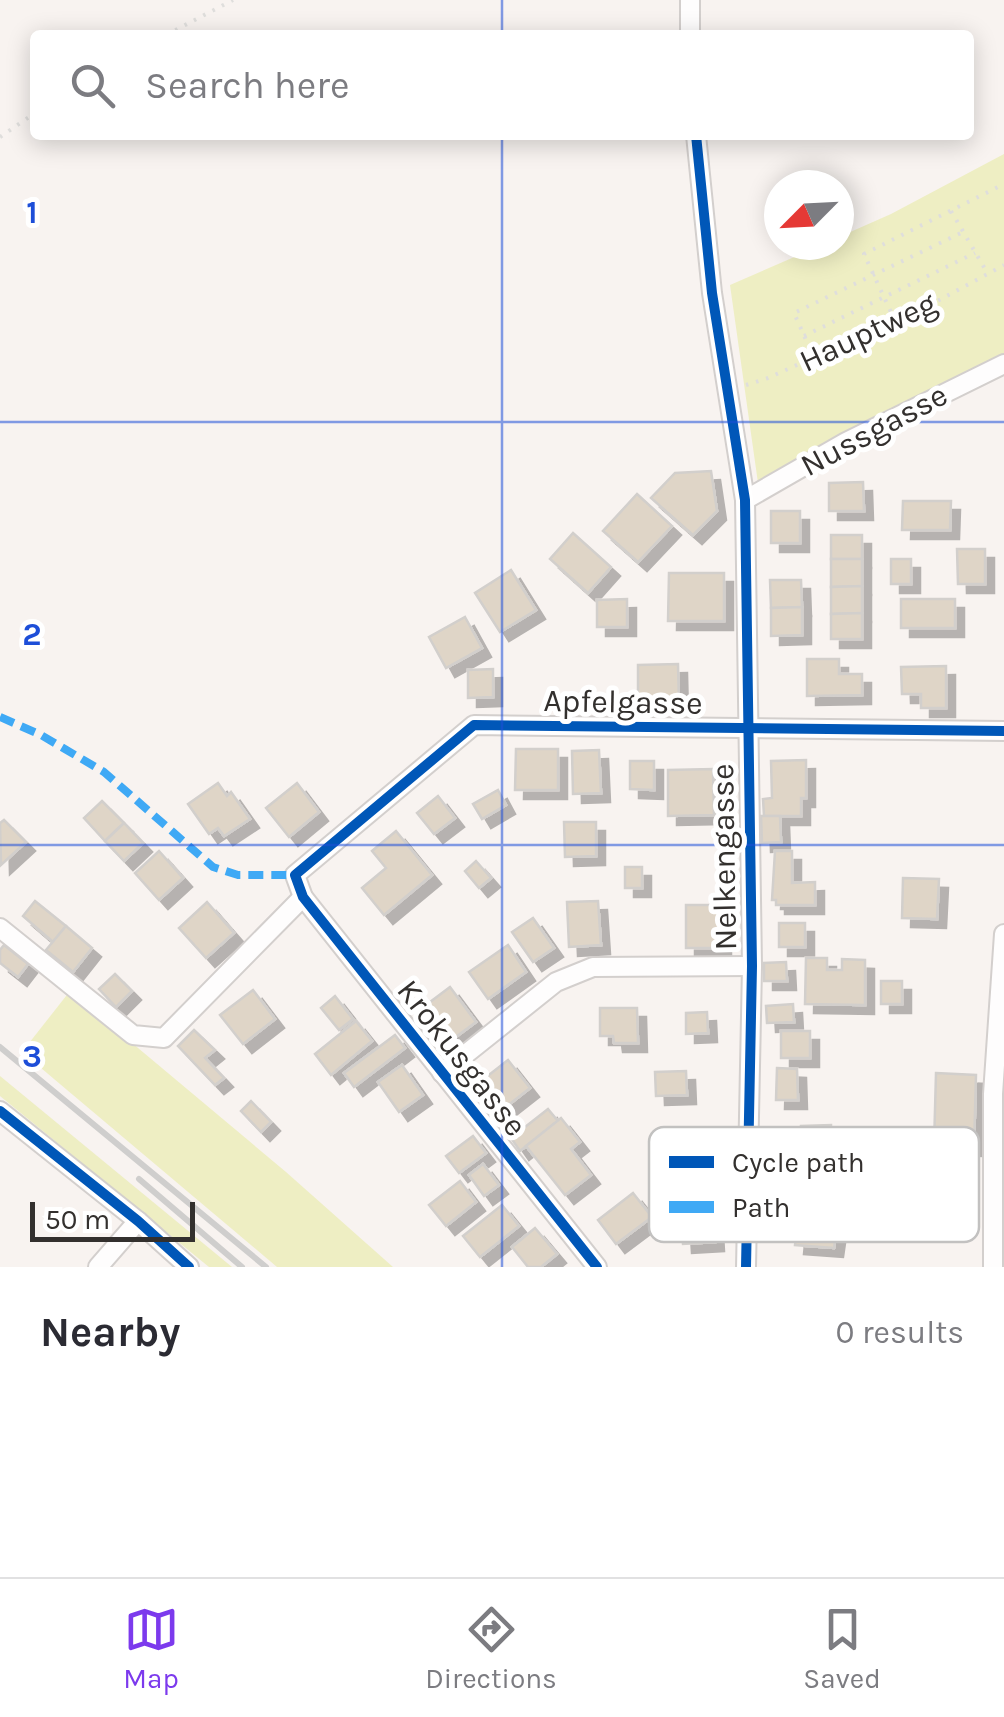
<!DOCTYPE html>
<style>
:root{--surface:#fff;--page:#f7f7f7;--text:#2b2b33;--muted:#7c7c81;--line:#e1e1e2;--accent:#7c3aed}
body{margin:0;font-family:Karla,sans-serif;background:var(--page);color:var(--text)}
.compass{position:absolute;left:764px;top:170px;width:90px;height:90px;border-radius:50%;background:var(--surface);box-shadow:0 5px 25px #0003;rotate:246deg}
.scale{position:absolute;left:30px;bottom:25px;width:165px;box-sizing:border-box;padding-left:10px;border:5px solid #33302e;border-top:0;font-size:28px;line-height:35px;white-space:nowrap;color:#33302e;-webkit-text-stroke:8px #fff;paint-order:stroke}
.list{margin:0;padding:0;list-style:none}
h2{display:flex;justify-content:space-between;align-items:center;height:130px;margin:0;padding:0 40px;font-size:42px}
h2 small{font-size:32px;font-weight:400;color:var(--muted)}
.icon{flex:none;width:55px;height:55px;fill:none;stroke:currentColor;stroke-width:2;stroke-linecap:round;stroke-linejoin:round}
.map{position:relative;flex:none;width:1004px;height:1267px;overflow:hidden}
.search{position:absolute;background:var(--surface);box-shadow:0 5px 25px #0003;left:30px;right:30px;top:30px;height:110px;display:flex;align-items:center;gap:25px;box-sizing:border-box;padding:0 35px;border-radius:10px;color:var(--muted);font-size:38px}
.sheet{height:310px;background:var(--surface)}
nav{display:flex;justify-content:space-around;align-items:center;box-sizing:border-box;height:140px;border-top:2px solid var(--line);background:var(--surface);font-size:28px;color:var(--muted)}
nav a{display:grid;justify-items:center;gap:5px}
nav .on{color:var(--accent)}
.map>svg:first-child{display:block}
.green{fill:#eeeec3}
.building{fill:#dfd5c7;stroke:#d2cfcc;stroke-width:2.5;filter:url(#shadow)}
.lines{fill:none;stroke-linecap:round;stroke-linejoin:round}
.minor-casing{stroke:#d3cfcd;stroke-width:22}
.path{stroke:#dfdedc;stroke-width:4;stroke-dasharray:2.5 8;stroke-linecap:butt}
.minor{stroke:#fefdfd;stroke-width:18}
.rail{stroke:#cfcecd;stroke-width:6}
.quiet{stroke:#3fa9f5;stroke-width:8;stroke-dasharray:15 8;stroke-linecap:butt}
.cycleway-casing{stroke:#fff;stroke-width:16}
.cycleway{stroke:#0057b8;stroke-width:10}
.grid{fill:none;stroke:#1d4ed8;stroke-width:2.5;stroke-opacity:0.55}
.labels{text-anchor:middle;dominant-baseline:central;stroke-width:10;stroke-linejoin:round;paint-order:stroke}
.street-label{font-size:32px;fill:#33302e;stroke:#fff}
.key{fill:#fff;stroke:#c2c1c0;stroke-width:2.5}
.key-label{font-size:28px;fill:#33302e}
.grid-label{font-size:32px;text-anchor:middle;font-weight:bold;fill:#1d4ed8;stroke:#fff;stroke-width:10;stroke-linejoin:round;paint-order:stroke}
</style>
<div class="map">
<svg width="1004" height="1267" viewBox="0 0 1004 1267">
<defs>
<filter id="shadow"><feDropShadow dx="9" dy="9" stdDeviation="0" flood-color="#0004"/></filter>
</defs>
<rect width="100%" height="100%" fill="#f8f3f0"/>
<g class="green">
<path d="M1004 154V354L758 483 730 285 822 245H839V237L891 214Z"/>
<path d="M70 991 286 1172 393 1267H277L22 1052Z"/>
<path d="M0 1076 232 1267H209L0 1096Z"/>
</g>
<g class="building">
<path d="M711 471 717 511 693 535 651 498 675 473Z"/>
<path d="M863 482 864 511H829V483Z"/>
<path d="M637 494 672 526 638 562 603 531Z"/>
<path d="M903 501H951L950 530H902Z"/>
<rect x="771" y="511" width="29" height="32"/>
<path d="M573 533 611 567 588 593 550 559Z"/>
<rect x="831" y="535" width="31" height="24"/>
<path d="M957 549H985V584H958Z"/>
<path d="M831 559H862V586L831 587Z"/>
<rect x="891" y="559" width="20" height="25"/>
<path d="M511 570 536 610 500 632 475 593Z"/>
<path d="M669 573H724V621H668Z"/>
<path d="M770 580H801L802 607 771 608Z"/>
<path d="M862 586V613L831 614V587Z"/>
<path d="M627 599V627H597V600Z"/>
<rect x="901" y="599" width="54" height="29"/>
<path d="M802 607V635L771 636V608Z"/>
<path d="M862 613V639H831V614Z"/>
<path d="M465 617 482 648 446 668 429 637Z"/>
<path d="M807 659H839V674H862V695L807 696Z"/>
<path d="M678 664 679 705H638V665Z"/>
<path d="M946 666V708H921V694H902L901 667Z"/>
<path d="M493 669V697L468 698V670Z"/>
<path d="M516 749H558V790H515Z"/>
<path d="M599 750 601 793 573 794 572 751Z"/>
<path d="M806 760V798H801V816H764L763 799 772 798 771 761Z"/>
<path d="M630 761H654V790L630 789Z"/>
<path d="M713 769 714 815 668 816V770Z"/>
<path d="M218 783 227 796 231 792 250 819 224 836 218 828 209 834 188 804Z"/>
<path d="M297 783 319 812 289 837 266 808Z"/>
<path d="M498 790 506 805 482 819 473 804Z"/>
<path d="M438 796 455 818 434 834 417 813Z"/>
<path d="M102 801 124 823 105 841 84 818Z"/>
<path d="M761 816H780L781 842 762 843Z"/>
<path d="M4 820 26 842 1 865 0 823Z"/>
<path d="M564 822H596V856L565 857Z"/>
<path d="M124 823 143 843 124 861 105 841Z"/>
<path d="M396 831 432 875 384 915 362 888 386 868 372 851Z"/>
<path d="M159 851 183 878 159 900 135 873Z"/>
<path d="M775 851H792V883L815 882V905H776V900H772Z"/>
<path d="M476 861 491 878 479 888 465 871Z"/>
<rect x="625" y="867" width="17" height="21"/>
<path d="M903 878 939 879 937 919 902 918Z"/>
<path d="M35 901 66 926 53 942 23 916Z"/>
<path d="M598 901 601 945 569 947 567 902Z"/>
<path d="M207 902 234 933 206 958 179 928Z"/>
<rect x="686" y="905" width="36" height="43"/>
<path d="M533 918 554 948 533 962 512 932Z"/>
<rect x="779" y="923" width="26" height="24"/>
<path d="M66 926 92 948 73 972 46 950Z"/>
<path d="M4 945 28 964 18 977 0 963V950Z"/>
<path d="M508 945 526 972 488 999 469 972Z"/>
<path d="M806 958H827V970H842V959L865 960V1005L805 1004Z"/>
<path d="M786 962 787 981H764V963Z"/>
<path d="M115 974 132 991 116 1007 99 989Z"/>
<rect x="881" y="981" width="21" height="23"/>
<path d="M450 987 476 1022 449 1042 430 1016 425 1020 418 1011Z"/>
<path d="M253 990 275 1019 243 1044 220 1015Z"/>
<path d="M335 996 353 1019 339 1030 321 1008Z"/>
<path d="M793 1004 794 1022 767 1023 766 1006Z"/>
<path d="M600 1008H637L638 1043H614L613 1036H600Z"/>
<path d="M707 1012 708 1033 686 1034V1013Z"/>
<path d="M356 1021 372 1041 331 1075 315 1054Z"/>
<path d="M194 1030 215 1050 205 1058 224 1078 215 1085 178 1046Z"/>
<rect x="781" y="1031" width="29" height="27"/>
<path d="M395 1035 405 1048 354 1087 344 1073Z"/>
<path d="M508 1060 530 1088 502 1110 480 1082Z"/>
<path d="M402 1065 423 1095 399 1112 378 1082Z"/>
<path d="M777 1068 797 1069 798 1100H776Z"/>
<path d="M686 1071 687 1095 656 1096 655 1072Z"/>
<path d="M936 1073 976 1075 974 1147 934 1146Z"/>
<path d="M251 1101 271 1122 261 1132 241 1111Z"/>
<path d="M548 1109 558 1121 520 1151 511 1138Z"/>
<path d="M561 1118 580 1142 571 1149 591 1175 565 1195 526 1146Z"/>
<path d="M831 1125V1151H802L801 1126Z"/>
<path d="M473 1136 486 1153 459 1173 446 1156Z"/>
<path d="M483 1164 499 1185 484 1196 469 1175Z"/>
<path d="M460 1181 476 1202 446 1226 429 1205Z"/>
<path d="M712 1192 715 1242 683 1244 680 1194Z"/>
<path d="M633 1193 652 1217 616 1244 598 1220Z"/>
<path d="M502 1205 519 1226 480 1257 463 1236Z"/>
<path d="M797 1225 827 1228V1233L836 1234 834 1248 795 1245Z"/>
<path d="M535 1228 557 1254 541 1267H528L512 1247Z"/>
</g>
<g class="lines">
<defs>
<g id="minor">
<path d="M690 35V0"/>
<path d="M696 135 712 293 745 500 752 966 746 1267"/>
<path d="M745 500 846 442 1004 364"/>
<path d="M0 928 133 1035 164 1038 303 897"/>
<path d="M442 1073 556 982 593 967 752 966"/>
<path d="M0 1111 138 1221 189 1267"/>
<path d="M98 1267 138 1221"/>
<path d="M597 1267 303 897 295 875 474 725 1004 731"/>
<path d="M993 1267V1094L1004 934"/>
</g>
</defs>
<use href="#minor" class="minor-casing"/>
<g class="path">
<path d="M166 35 233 0"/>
<path d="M0 137 35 113"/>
<path d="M951 211 988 274"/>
<path d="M895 321 864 254 1004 184"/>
<path d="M804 336 975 253"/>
<path d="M814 358 794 313 963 232"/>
<path d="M746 385 768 378 930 305 1004 265"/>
</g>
<use href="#minor" class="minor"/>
<g class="rail">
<path d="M0 1047 266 1267"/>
<path d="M139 1179 242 1267"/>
</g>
<path class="quiet" d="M0 717 41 735 104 772 213 867 238 875H295"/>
<defs>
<g id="cycleway">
<path d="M696 135 712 293 745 500 752 966 746 1267"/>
<path d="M0 1111 138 1221 189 1267"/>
<path d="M597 1267 303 897 295 875 474 725 1004 731"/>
</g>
</defs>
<use href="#cycleway" class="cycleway-casing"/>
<use href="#cycleway" class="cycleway"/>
</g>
<path class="grid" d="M502 0V35M502 135V1267M0 422H1004M0 845H1004"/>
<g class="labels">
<g class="street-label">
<text transform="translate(868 332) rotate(-25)">Hauptweg</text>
<text transform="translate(874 430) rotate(-28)">Nussgasse</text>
<text transform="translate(623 702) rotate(1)">Apfelgasse</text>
<text transform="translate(724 857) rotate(-91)">Nelkengasse</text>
<text transform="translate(462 1058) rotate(52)">Krokusgasse</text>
</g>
</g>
<rect x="649" y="1127" width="330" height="115" rx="15" class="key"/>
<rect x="669" y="1156" width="45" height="12" fill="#0057b8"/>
<rect x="669" y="1201" width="45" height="12" fill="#3fa9f5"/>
<g class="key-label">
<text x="732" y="1172">Cycle path</text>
<text x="732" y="1217">Path</text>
</g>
<g class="grid-label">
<text x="32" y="223">1</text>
<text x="32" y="645">2</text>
<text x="32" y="1067">3</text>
</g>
</svg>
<svg class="compass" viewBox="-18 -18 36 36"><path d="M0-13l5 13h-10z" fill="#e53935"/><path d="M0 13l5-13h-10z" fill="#7c7c81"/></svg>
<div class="scale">50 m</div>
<div class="search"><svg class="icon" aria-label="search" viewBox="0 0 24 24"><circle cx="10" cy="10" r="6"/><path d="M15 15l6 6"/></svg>Search here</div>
</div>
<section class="sheet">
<h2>Nearby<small>0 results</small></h2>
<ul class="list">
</ul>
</section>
<nav>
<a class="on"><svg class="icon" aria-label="map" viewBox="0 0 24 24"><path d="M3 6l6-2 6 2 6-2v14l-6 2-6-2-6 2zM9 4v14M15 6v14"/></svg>Map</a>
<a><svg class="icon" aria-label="directions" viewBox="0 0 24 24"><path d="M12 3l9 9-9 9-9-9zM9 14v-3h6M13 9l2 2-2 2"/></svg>Directions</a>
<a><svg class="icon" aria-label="saved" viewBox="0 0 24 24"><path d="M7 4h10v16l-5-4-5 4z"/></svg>Saved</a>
</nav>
